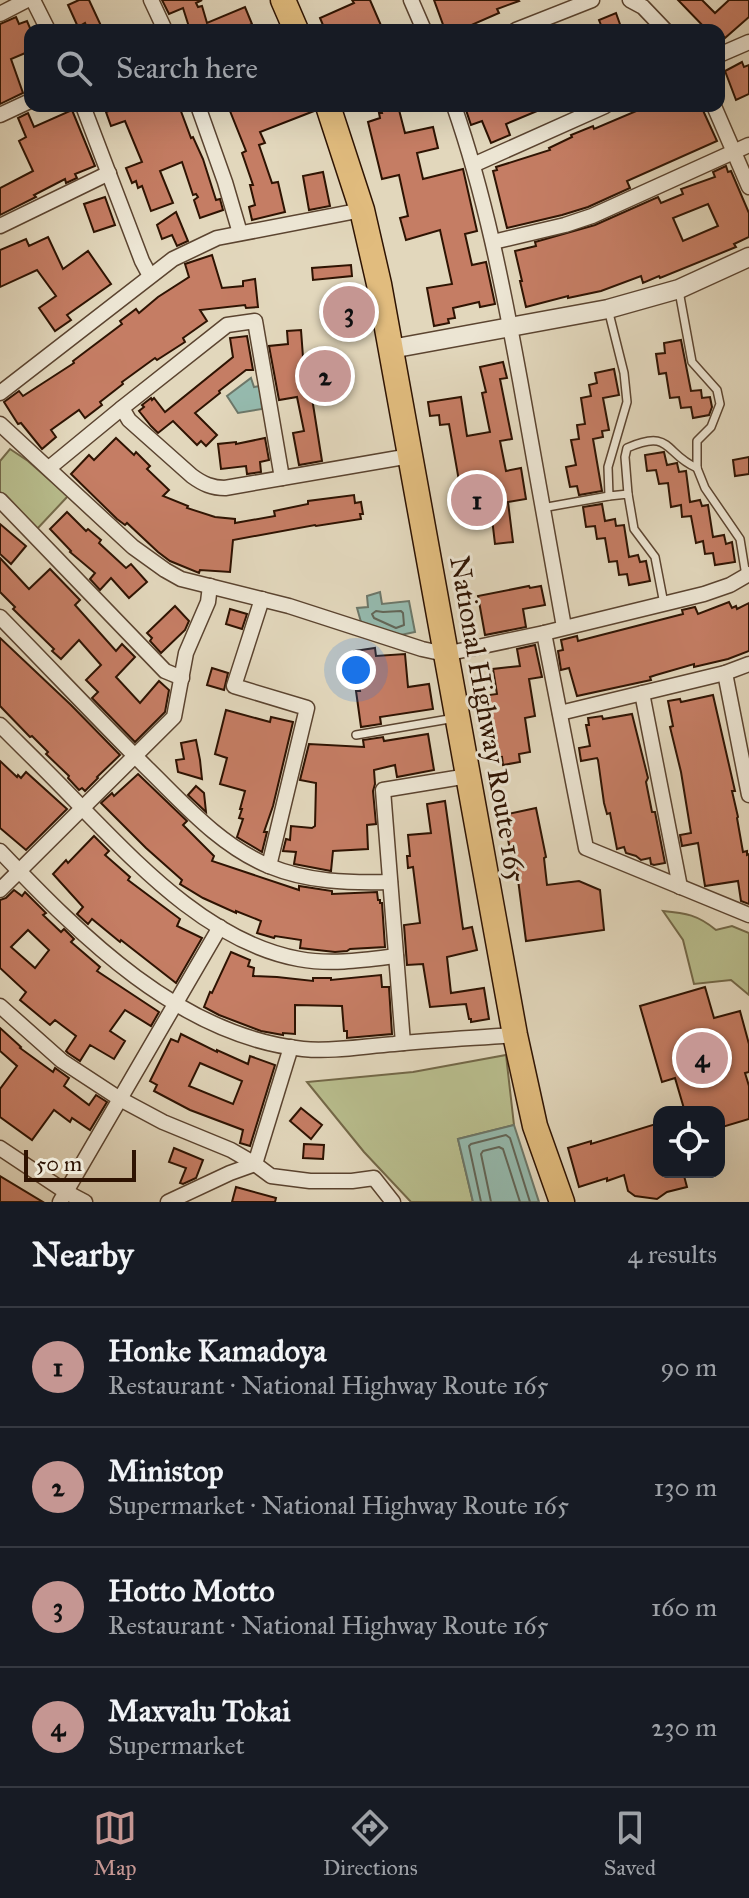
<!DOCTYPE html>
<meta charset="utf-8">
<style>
:root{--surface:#171b24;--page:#20242c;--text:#f1f3f6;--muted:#9ea1a6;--line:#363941;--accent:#c59692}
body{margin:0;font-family:"IM FELL Great Primer",serif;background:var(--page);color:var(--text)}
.controls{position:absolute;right:24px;bottom:24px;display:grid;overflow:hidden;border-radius:16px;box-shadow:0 8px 32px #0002}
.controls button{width:72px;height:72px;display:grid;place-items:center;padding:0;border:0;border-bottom:2px solid var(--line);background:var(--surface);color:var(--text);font:40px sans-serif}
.scale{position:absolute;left:24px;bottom:20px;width:112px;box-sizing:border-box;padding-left:8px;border:4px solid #2e1302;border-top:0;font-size:22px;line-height:28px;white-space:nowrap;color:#2e1302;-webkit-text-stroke:6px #ece5d3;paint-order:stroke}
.you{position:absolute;left:356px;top:670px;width:28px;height:28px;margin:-20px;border:6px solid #fff;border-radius:50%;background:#1a73e8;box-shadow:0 0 0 12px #1a73e833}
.badge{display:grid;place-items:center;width:52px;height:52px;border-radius:50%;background:var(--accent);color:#111;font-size:26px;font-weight:700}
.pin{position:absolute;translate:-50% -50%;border:4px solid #fff;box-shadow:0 2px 8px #0006}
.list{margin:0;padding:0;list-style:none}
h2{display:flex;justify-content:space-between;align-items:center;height:104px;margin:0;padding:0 32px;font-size:34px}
h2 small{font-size:26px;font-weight:400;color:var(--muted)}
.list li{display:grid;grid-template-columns:52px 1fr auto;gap:24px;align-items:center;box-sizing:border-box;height:120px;padding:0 32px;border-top:2px solid var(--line)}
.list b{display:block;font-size:30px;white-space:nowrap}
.list p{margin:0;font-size:26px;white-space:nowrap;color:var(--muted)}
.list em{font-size:26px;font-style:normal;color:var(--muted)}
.icon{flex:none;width:44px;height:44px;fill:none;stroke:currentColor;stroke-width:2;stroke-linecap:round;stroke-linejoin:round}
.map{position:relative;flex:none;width:749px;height:1202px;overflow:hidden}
.search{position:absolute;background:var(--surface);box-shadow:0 8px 32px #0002;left:24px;right:24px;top:24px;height:88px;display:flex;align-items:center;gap:20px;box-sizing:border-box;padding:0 28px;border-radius:16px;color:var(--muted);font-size:30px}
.sheet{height:584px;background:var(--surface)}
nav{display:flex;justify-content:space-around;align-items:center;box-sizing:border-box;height:112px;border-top:2px solid var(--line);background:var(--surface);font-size:22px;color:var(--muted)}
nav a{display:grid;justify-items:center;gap:4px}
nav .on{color:var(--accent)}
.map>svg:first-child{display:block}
.green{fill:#b8bd8d;stroke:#736848;stroke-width:2}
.water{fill:#95baae;stroke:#6c7769;stroke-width:2}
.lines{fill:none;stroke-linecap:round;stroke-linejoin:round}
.shore{stroke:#626658;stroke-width:2}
.building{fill:#c57d64;stroke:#2e1302;stroke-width:2;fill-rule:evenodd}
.service-casing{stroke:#5b4430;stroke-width:10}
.minor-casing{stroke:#5b4430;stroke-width:17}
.tertiary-casing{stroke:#5b4430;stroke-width:21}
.trunk-casing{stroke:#2e1302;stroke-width:27}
.service{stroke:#ece5d3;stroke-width:7}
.minor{stroke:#ece5d3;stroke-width:14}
.tertiary{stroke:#ece5d3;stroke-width:18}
.trunk{stroke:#e1bc7e;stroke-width:24}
.labels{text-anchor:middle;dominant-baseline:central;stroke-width:6;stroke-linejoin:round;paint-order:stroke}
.street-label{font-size:28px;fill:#2e1302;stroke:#ece5d3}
</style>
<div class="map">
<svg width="749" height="1202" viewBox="0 0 749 1202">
<rect width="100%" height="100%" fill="#e2d7bc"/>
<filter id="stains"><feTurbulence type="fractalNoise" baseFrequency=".0025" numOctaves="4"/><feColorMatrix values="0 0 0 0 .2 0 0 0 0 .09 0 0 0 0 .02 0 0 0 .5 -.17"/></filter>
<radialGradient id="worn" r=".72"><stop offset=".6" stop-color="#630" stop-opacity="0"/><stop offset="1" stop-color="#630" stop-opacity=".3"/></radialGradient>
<g class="green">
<path d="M10 449 28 461 68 496 37 529 0 492V461Z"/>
<path d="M663 911C686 913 698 915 716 930L732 926 749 933V995L731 980 694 984 683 940Z"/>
<path d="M506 1055 514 1125 458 1139 473 1202H411L364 1152 307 1082 413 1072Z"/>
</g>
<g class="water">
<path d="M251 378 254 387 260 386 262 409 238 413 227 396Z"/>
<path d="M380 592 382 604 409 601 415 632 396 636 361 622 357 608 368 607 367 596Z"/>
<path d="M514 1125 539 1202H473L458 1139Z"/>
</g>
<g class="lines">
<g class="shore">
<path d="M376 611 383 612 401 611 403 613 404 625 396 628 374 618 372 614Z"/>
<path d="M481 1202 469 1146 471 1144 506 1135 510 1138 530 1202"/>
<path d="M491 1202 481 1154 483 1151 499 1147 503 1149 520 1202"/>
</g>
</g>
<g class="building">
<path d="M79 0H89L103 30H88L85 23 78 27 68 5Z"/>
<path d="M162 0H202L196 3 198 7 202 6 207 23 245 7 252 24 247 26 248 30H190L183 8 169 14Z"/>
<path d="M352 0H370L383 30H325L320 18 354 3Z"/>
<path d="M434 0H518L519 1 497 9 499 13 469 26 470 30H445Z"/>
<path d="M678 0H702L715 13 729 0H749V17L725 38 719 30H707Z"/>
<path d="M616 13 622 30H603L599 20Z"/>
<path d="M16 17 19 24 27 21 30 28V51L11 59 23 93 0 104V24Z"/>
<path d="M742 62 744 67 749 65V94L736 100 725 71Z"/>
<path d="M121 106H179L191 138 193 137 203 159 216 200 220 199 223 210 200 218 194 200 198 197 196 194 193 195 182 162 160 171 173 203 151 211 142 186 138 188 136 181 132 183 126 168 142 162 125 121 111 126 106 112Z"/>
<path d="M228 106H313L314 111 260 132 265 143 259 145 272 183 278 182 285 212 252 220 249 207 255 205 250 185H253L242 153 246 151Z"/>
<path d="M380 106H398L405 133 433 127 438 148 417 153 423 179 463 169 477 231 465 234 472 265 486 262 495 304 480 307 479 302 453 308 455 318 448 319 449 323 434 326 427 288 452 284 440 230 406 240 400 218 408 216 399 175 382 179 368 122 380 118 379 113H382Z"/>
<path d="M475 106H549L506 124 510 135 491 143 482 121 471 125 466 110Z"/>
<path d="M648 106H701L717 141 627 181 630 188 588 207 562 215 507 228 493 171 497 170 496 167 550 150 549 148 572 137 571 135 593 126 594 129Z"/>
<path d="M72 110 95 166 75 174 77 178 66 183 65 179 34 195 36 197 0 215V188L33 171 19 141 26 137 18 118 28 113 34 127Z"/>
<path d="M726 166 728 172 731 171 749 213V237L734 244 736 247 660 278 659 276 643 283 641 276 601 291 568 298V296L526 307 520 281H522L515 251 536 246 535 242 595 225 658 197 661 203 683 194 681 189 715 177 713 172ZM708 204 718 226 683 241 673 218Z"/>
<path d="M323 172 330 206 309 210 303 176Z"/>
<path d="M105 197 115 225 94 232 84 204Z"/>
<path d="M176 212 188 241 177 246 172 235 162 239 157 225Z"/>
<path d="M48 237 63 269 88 251 111 284 67 315 71 320 55 331 39 308 56 296 37 270 0 287V250L26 239 29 246Z"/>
<path d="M212 255 222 288 243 286V281L255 279 258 307 246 308 245 305 200 310 207 321 183 338 185 342 157 360 155 358 122 382 123 384 100 402 102 405 85 418 79 410 51 430 56 437 42 449 21 423 18 424 4 402 19 391 23 396 74 363 73 361 122 324 120 321 136 309 139 313 158 297 189 277 185 264Z"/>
<path d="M351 265 352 276 313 280 312 268Z"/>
<path d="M361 305 363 317 332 322 330 310Z"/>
<path d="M301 330 303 357H306L307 361 333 356 339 393 312 398 322 461 299 465 293 433 304 431 297 397 279 400 269 346 288 344 287 331Z"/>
<path d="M247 336 253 370H246L219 391 220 393 195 413 217 435 206 446 201 441 197 445 173 421 158 433 151 426 139 411 144 407 142 405 151 398 152 400 154 398 165 412 233 357 230 338Z"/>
<path d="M681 340 691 391 701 390 702 398 710 397 712 407 709 415 693 418 691 407 681 408 679 397 670 398 666 373 659 374 656 354 665 353 664 343Z"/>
<path d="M503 362 507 378 500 379 512 439 500 441 506 471 521 468 526 499 508 502 513 542 495 544 491 510 465 515 449 424 440 425 439 415 430 416 428 402 461 397 467 436 490 432 482 393 486 392 480 367Z"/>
<path d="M614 369 619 395 603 398 609 430 602 431 603 437 593 439 602 491 579 495 577 486 570 487 566 467 576 465 571 440 579 439 577 425 585 424 581 398 591 396 589 385 597 383 595 373Z"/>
<path d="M116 438 134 455 136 452 150 466 147 469 169 490 163 496 188 506 187 508 215 517 235 519V523L275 516 274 511 308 504V501L354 495 355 503 361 502 363 514H360L361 519 316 526 315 525 233 540 230 572 200 570 199 573 170 561 158 552 127 523 125 525 117 519 71 474 89 455 94 460Z"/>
<path d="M265 438 269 460 260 462 261 472 247 474 246 466 221 469 218 444 236 442V444Z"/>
<path d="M664 452 667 465 677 463 679 472 686 471 690 502 700 500 702 506 708 505 713 537 724 535 726 544 732 542 735 562 715 565 713 553 705 554 703 541 696 543 691 516 682 517 681 505 671 507 668 483 659 484 656 470 647 471 645 455Z"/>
<path d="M749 457V474L735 476 733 460Z"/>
<path d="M602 504 605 521 615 519 616 526 624 525 629 557 638 555 640 562 646 561 650 581 629 585 627 574 619 575 617 561 609 562 605 538 597 539 595 526 586 527 583 507Z"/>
<path d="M67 512 86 531 88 529 101 540 99 543 126 568 131 564 147 582 129 598 111 578 100 590 90 579 95 573 70 552 71 551 50 529Z"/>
<path d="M0 524 26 546 11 564 0 554Z"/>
<path d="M0 558 29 589 50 569 80 600 75 605 116 651 122 644 135 657 116 677 140 703 159 681 169 690 165 712 135 742 92 698 98 692 86 680 101 665 79 640 61 659 52 651 54 649 13 609 15 607 0 592Z"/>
<path d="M529 586 530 588 541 586 545 605 523 609 526 627 485 635 478 596Z"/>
<path d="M729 602 732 608 736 606 737 609 749 603V651L728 659 694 667V664L656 675 650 677 651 680 577 696 569 668 561 670 558 651 563 650 561 640 577 636 578 641 683 614 682 610 695 607 698 614Z"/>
<path d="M175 606 189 621 185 630 161 653 150 641 152 638 147 633Z"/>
<path d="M230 609 247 614 242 629 226 624Z"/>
<path d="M0 638 71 705 120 755 97 777 98 778 85 791 82 788 79 790 68 778 69 776 46 754 48 752 32 736 30 737 0 706Z"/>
<path d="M535 645 542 677 529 679 535 716 525 718 530 752 519 754 520 762 503 765 502 757 492 759 482 696 497 694 493 669 520 666 517 649Z"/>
<path d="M375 648 376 656 405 654 408 687 429 684 433 709 380 717 381 724 361 727 356 691H360L354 651Z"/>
<path d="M212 668 228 673 224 690 207 685Z"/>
<path d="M713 695 735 791H732L738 817 737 818 743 852 747 851V855L749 854V904L741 901 738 881 705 886 698 843 682 846 680 835 691 833 681 772 670 727 673 726 668 701 680 699 681 702Z"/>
<path d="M226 710 270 722 271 717 293 722 273 806 264 832H267L262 852 237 837 243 819 239 818 242 809H240L245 791 220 784 227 758 215 754Z"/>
<path d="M632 714 648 778 646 782 652 812H655L665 863 654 865 651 864 650 858 641 860 636 856 626 853 624 847 617 849 610 813 607 814 604 803 598 760 597 758 581 761 579 748 590 746 586 725H589L588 718 602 716 603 719Z"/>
<path d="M428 734 434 770 397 777 395 765 374 770 375 784 373 791 376 824 367 825 368 849 333 851 331 871 294 864 296 852 283 851 286 839 290 840 291 826 312 828 315 826 316 783 300 780 309 744 364 747 363 740 383 737 384 741Z"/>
<path d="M196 740 200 760 202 779 178 772 176 760 184 759 181 743Z"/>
<path d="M0 761 17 777 18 775 21 778 26 772 67 809 26 850 0 828Z"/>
<path d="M138 774 187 821 183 825 214 856 212 861 299 890V886L332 891V894L377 892 378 900H380V903H382L385 947 350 949 347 951 335 952 300 948 301 940 275 936 274 938 257 933 261 921 236 911V913L203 898 180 884 182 880 146 848 101 803 112 793 114 796Z"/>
<path d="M196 786 204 793 206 812 188 795Z"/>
<path d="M445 801 463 929 472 927 477 950 447 957 451 993 484 988 489 1019 471 1022V1019H469L466 1004 430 1007 423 964 407 965 404 925 420 923 413 867 408 868 407 856H410L408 835 431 833 427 804Z"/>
<path d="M536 808 546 857 544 858 547 885 579 881 600 890 604 930 526 941 516 864H513L503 815Z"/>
<path d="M94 836 109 851 105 855 130 877 128 880 180 919 177 926 202 938 176 983 121 940 120 942 92 919 88 924 77 914 83 907 53 874 66 860 68 863Z"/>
<path d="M14 890 22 896 25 892 46 913 43 915 61 932 64 929 74 939 71 942 100 967 97 971 159 1012 151 1026 125 1010 110 1031 125 1041 114 1059 90 1045 80 1061 68 1053 66 1051 76 1036 55 1020 50 1025 20 1000 26 992 0 968V900L6 898ZM28 930 49 950 35 968 11 947Z"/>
<path d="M231 952 250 960 248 966 254 968 253 976 277 977 313 981V978H331V980L381 975 382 987H389L392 1034 347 1038V1031H344L342 1006 295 1005V1034L283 1033V1035L261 1031 219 1015 204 1007 210 992 212 993Z"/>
<path d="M705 987 714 1018 740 1011 749 1044V1072L745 1073 749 1086V1119L719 1128V1112H685L675 1078 662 1082 640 1006Z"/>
<path d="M0 1028 21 1047 20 1048 53 1072 55 1068 69 1078 64 1086 89 1105 96 1095 107 1102 90 1130 72 1118 70 1122 54 1110 32 1140 0 1117V1089L17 1066 0 1051Z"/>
<path d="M181 1034 217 1052V1050L248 1064 250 1056 275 1065 250 1146 240 1143 243 1130 190 1110 154 1091 157 1085 150 1081 171 1039 178 1042ZM200 1063 242 1081 233 1104 189 1086Z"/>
<path d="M301 1108 322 1125 311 1139 290 1121Z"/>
<path d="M659 1123V1172H683L687 1187 667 1192 657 1199 635 1196 628 1191 624 1175 607 1181V1178L579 1187 568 1148 591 1141V1144Z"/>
<path d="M304 1144 324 1145 323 1159 303 1158Z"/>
<path d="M174 1148 203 1160 196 1178 183 1184 180 1183 186 1168 169 1162Z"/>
<path d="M0 1176 43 1202H0Z"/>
<path d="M236 1187 276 1198 275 1202H232Z"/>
</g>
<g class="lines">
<defs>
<g id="service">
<path d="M679 291 692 362 717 390 720 404 711 427 697 441V468L705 488 740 539 746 576"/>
<path d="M608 309 624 373 627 402 608 467 609 496 628 494 634 529 655 557 664 604"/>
<path d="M628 494 625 457 627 448C672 428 664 454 697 468"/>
<path d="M542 508 609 496"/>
<path d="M356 735 455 718"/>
</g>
<g id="minor">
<path d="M33 0 48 30"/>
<path d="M151 0 165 30"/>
<path d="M411 0 424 30"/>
<path d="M630 0 643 7 665 30"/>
<path d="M0 14 27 0"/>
<path d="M516 30 592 0"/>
<path d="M719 55 749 42"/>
<path d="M83 106 142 261 150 276"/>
<path d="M198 106 225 182 240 233"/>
<path d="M454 106C485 195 503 287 520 380 535 462 549 545 564 627"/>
<path d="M714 106 749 187"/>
<path d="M0 115 30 101"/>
<path d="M473 165 605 106"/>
<path d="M0 226 109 173"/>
<path d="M493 242 565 225 592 216 749 145"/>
<path d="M0 393 173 259 217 238 362 210"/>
<path d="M122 408 129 420 192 476C203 484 212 488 225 488L410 456"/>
<path d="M0 424 133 547 165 570 181 579 289 606 422 649 445 654 544 633 704 594 730 585 749 574"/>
<path d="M49 468 122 408 227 325 255 321 282 478"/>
<path d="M0 500 165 671 182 678"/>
<path d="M262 599 234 686 307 708 269 866"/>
<path d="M0 617C49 667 97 718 146 767 184 804 219 845 269 866 308 882 348 883 390 882"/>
<path d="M544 633 586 848 749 915"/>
<path d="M725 673 749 795"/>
<path d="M642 693 680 887"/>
<path d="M560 713 725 673 749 664"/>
<path d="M0 725C29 754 58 782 86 812 144 871 213 943 299 959 331 965 364 960 396 956"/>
<path d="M0 851C81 936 180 1036 303 1049 333 1052 365 1046 394 1044 435 1040 475 1038 515 1035"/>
<path d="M0 890 174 717 186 653 208 602 210 586"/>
<path d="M0 1006 62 1061 120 1099 163 1122 231 1150 255 1164 271 1176 310 1181H352L374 1178 393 1202"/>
<path d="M403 1043 383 790 468 776"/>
<path d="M0 1148 66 1192 85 1202"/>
<path d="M255 1164 291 1047"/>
<path d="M60 1202 220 927"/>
<path d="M168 1202 230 1173 255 1164"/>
</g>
<path id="tertiary" d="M391 349 608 309 679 289 749 257"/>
<g id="trunk">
<path d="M283 0 296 30"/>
<path d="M328 106 362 210 379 284 515 1035 535 1126 562 1202"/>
</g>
</defs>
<use href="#service" class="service-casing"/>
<use href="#minor" class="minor-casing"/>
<use href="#tertiary" class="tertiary-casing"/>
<use href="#trunk" class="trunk-casing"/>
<use href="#service" class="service"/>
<use href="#minor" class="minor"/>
<use href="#tertiary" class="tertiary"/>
<use href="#trunk" class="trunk"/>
</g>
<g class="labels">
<g class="street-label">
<text transform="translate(488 719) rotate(80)">National Highway Route 165</text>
</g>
</g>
<rect width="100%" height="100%" filter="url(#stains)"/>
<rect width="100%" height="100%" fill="url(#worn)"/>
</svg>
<div class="controls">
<button><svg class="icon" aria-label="locate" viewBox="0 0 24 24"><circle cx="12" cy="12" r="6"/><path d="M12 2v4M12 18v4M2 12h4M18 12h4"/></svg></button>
</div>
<div class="scale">50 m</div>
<div class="you"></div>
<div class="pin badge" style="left:477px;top:500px">1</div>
<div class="pin badge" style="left:325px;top:376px">2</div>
<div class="pin badge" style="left:349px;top:312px">3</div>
<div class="pin badge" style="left:702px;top:1058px">4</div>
<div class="search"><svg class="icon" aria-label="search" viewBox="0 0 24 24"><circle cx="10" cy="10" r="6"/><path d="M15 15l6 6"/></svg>Search here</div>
</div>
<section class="sheet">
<h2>Nearby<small>4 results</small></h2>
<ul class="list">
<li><span class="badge">1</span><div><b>Honke Kamadoya</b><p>Restaurant · National Highway Route 165</p></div><em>90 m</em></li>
<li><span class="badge">2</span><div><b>Ministop</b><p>Supermarket · National Highway Route 165</p></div><em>130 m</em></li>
<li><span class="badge">3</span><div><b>Hotto Motto</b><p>Restaurant · National Highway Route 165</p></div><em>160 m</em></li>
<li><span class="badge">4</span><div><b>Maxvalu Tokai</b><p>Supermarket</p></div><em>230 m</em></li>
</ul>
</section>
<nav>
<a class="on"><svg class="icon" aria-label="map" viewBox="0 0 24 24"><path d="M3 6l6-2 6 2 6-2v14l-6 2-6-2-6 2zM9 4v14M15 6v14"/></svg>Map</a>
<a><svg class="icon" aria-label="directions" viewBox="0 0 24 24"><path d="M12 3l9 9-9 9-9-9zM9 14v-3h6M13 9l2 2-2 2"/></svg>Directions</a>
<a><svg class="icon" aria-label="saved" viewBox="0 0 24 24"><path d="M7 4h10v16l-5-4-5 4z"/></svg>Saved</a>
</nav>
